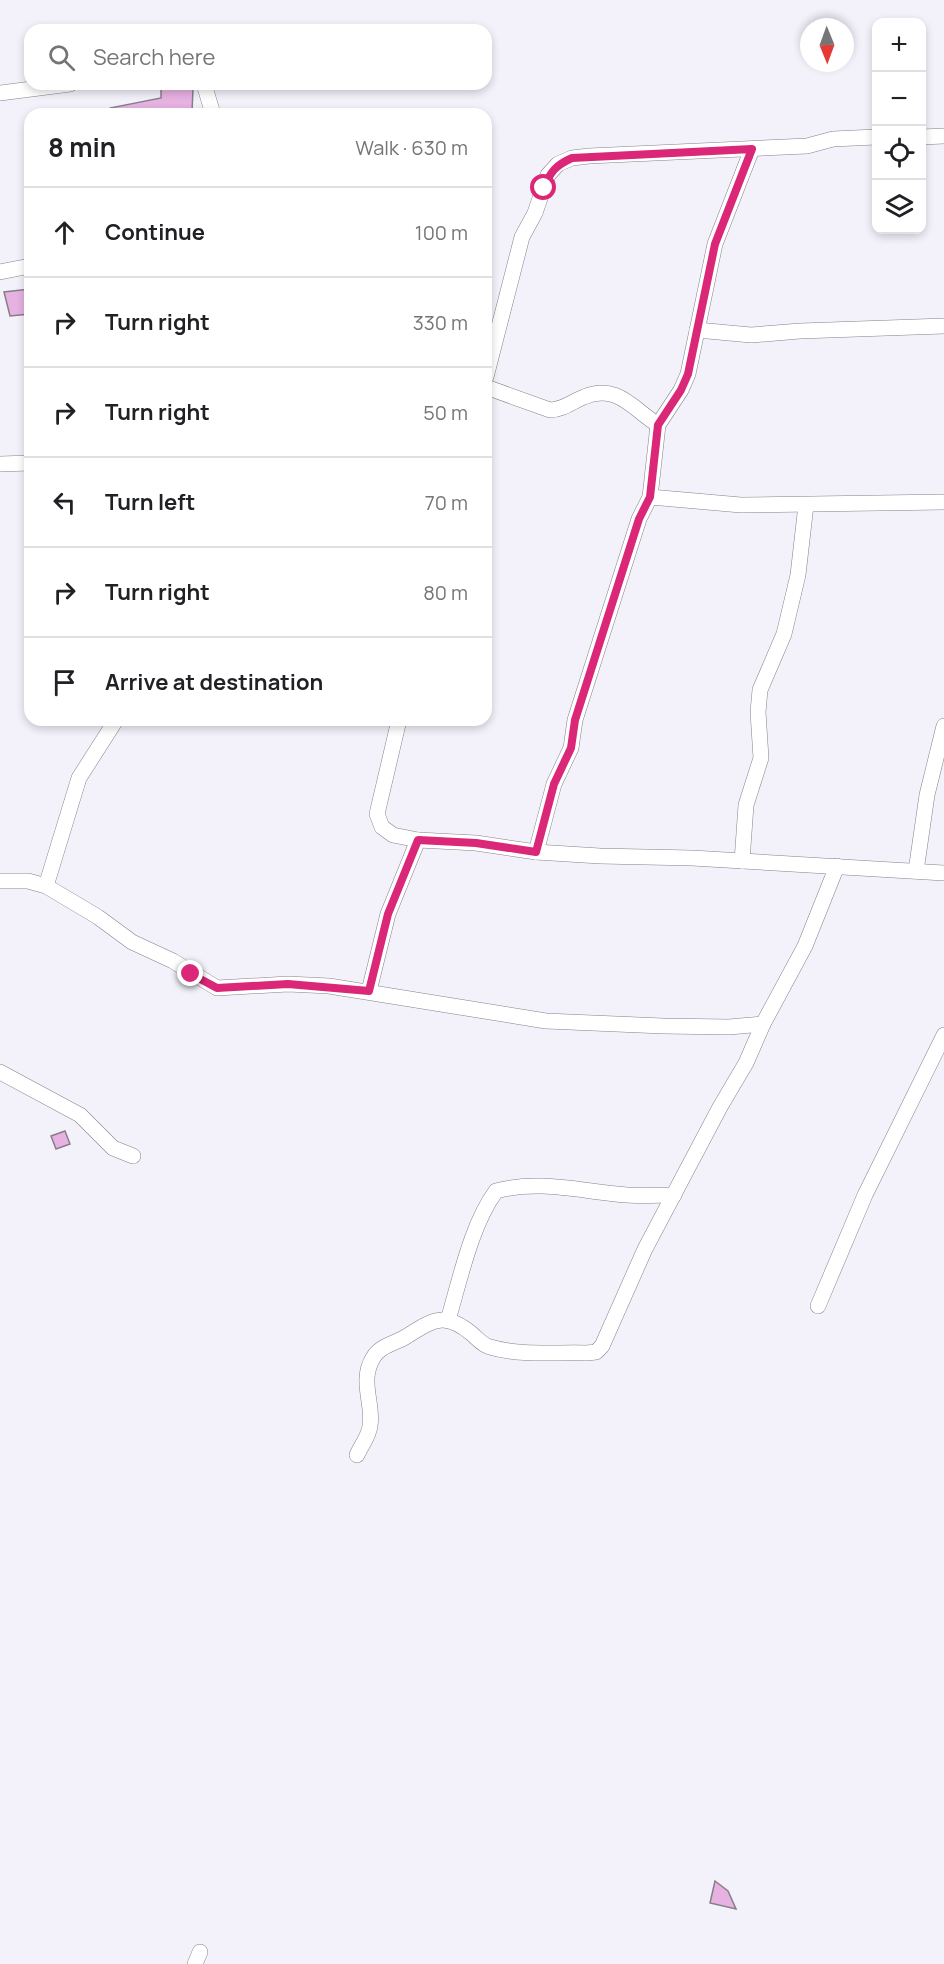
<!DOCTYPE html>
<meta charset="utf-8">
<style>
:root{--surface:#fff;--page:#f6f6f6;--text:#202124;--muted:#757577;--line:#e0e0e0}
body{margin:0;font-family:Manrope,sans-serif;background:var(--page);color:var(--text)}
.controls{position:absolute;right:18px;top:18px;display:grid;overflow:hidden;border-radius:12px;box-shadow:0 3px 9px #0003}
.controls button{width:54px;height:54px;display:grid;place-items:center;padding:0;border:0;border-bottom:2px solid var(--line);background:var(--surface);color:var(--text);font:30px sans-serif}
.compass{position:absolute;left:800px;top:18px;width:54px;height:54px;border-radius:50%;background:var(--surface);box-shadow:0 3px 9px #0003;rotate:179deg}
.stop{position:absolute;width:18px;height:18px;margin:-14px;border:4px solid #db2777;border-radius:50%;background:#fff}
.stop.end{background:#db2777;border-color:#fff;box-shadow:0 2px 6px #0008}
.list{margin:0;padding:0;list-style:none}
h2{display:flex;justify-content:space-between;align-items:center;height:78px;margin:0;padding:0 24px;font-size:26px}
h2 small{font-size:20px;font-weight:400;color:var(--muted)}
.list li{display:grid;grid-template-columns:39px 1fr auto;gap:18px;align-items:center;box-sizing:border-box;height:90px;padding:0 24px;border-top:2px solid var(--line)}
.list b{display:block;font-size:22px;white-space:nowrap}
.list em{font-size:20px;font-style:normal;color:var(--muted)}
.icon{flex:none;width:33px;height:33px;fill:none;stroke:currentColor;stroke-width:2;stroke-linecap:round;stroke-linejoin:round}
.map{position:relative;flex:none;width:944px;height:1964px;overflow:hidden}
.search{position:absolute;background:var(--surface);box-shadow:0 3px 9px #0003;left:24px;top:24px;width:468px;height:66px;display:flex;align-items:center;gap:15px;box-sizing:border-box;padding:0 21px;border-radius:18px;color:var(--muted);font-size:22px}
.panel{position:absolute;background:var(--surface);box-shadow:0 3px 9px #0003;left:24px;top:108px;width:468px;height:618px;border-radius:18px}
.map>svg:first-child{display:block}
.building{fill:#e7b2e2;stroke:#867f86;stroke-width:1.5}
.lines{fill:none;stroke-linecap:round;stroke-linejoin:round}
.minor-casing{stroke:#83838b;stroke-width:16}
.minor{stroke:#fff;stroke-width:15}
.route{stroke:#db2777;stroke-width:8}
</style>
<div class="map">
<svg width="944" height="1964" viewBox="0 0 944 1964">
<rect width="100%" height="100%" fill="#f3f2fb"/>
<g class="building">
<path d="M161 86 193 89 192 112 110 114V108L161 98Z"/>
<path d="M30 289V314L10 316 4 292Z"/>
<path d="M65 1131 70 1144 56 1149 51 1136Z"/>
<path d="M715 1881 728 1891 736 1909 710 1903Z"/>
</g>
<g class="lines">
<defs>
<g id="minor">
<path d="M204 84 213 114"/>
<path d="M0 93 70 84"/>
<path d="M922 137 944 136"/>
<path d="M0 272 30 266"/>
<path d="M697 330 751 335 800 331 944 326"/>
<path d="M486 377 522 237 535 213 548 175 558 164 572 158 589 156 807 146 833 139 876 137"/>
<path d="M486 387 550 410C563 410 573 401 584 397 617 383 633 409 658 425"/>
<path d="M0 464 30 463"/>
<path d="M650 497 741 505 944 502"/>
<path d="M399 720 377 814 382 827 393 835 418 840 476 843 536 852 600 856 692 858 944 873"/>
<path d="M536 852 554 784 571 748 575 720 639 519 650 497 658 425 681 390 688 374 715 244 752 149"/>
<path d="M742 861 746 805 761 758 758 712 760 690 784 634 798 575 806 505"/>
<path d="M916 871 927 795 944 726"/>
<path d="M0 881H28L46 886 98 917 132 942 173 961 217 988 288 984 329 986 546 1021 663 1026 729 1027 763 1024"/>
<path d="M46 886 79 778 116 720"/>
<path d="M369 991 388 914 418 840"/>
<path d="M0 1072 80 1115 113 1148 133 1156"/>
<path d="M818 1306 865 1195 944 1035"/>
<path d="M448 1320C460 1280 471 1225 496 1191 540 1179 583 1192 627 1195 642 1196 658 1195 674 1195"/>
<path d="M357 1455C361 1446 369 1436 370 1426 374 1405 359 1381 373 1358 380 1345 395 1344 407 1336 433 1320 444 1311 472 1334 478 1339 482 1345 490 1347 520 1356 556 1352 587 1353L596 1352 602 1346 645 1249 720 1107 746 1063 763 1024 805 946 837 866"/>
<path d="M195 1964 200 1952"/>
</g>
</defs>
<use href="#minor" class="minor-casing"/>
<use href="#minor" class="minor"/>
</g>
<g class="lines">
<path class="route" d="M191 974 217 988 288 984 369 991 388 914 418 840 476 843 536 852 554 784 571 748 575 720 639 519 650 497 658 425 681 390 688 374 715 244 752 149 572 158C556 165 550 172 544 188"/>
</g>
</svg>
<div class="controls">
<button>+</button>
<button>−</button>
<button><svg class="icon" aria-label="locate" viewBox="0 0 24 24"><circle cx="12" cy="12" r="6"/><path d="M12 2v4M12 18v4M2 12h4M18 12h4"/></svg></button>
<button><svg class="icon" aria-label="layers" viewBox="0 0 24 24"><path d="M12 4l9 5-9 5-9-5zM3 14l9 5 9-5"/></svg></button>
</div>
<svg class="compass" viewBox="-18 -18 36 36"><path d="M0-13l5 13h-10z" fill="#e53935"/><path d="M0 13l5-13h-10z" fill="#757577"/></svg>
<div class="stop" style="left:544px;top:188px"></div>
<div class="stop end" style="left:191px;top:974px"></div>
<div class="search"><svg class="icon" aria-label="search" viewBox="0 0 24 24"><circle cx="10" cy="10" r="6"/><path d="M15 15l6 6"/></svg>Search here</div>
<section class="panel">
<h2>8 min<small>Walk · 630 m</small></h2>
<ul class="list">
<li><svg class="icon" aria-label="ahead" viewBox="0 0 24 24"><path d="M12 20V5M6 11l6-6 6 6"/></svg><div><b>Continue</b></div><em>100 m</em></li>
<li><svg class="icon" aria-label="right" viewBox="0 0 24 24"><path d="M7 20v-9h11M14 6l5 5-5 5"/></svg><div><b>Turn right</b></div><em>330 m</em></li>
<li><svg class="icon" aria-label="right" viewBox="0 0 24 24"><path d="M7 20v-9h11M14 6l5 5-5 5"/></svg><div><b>Turn right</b></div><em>50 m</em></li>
<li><svg class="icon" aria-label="left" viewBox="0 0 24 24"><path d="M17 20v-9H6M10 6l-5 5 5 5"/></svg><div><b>Turn left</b></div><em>70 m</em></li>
<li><svg class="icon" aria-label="right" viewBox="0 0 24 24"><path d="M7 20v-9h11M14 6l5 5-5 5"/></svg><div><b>Turn right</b></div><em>80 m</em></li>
<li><svg class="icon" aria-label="arrive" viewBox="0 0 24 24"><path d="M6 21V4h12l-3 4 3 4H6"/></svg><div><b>Arrive at destination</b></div></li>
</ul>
</section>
</div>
